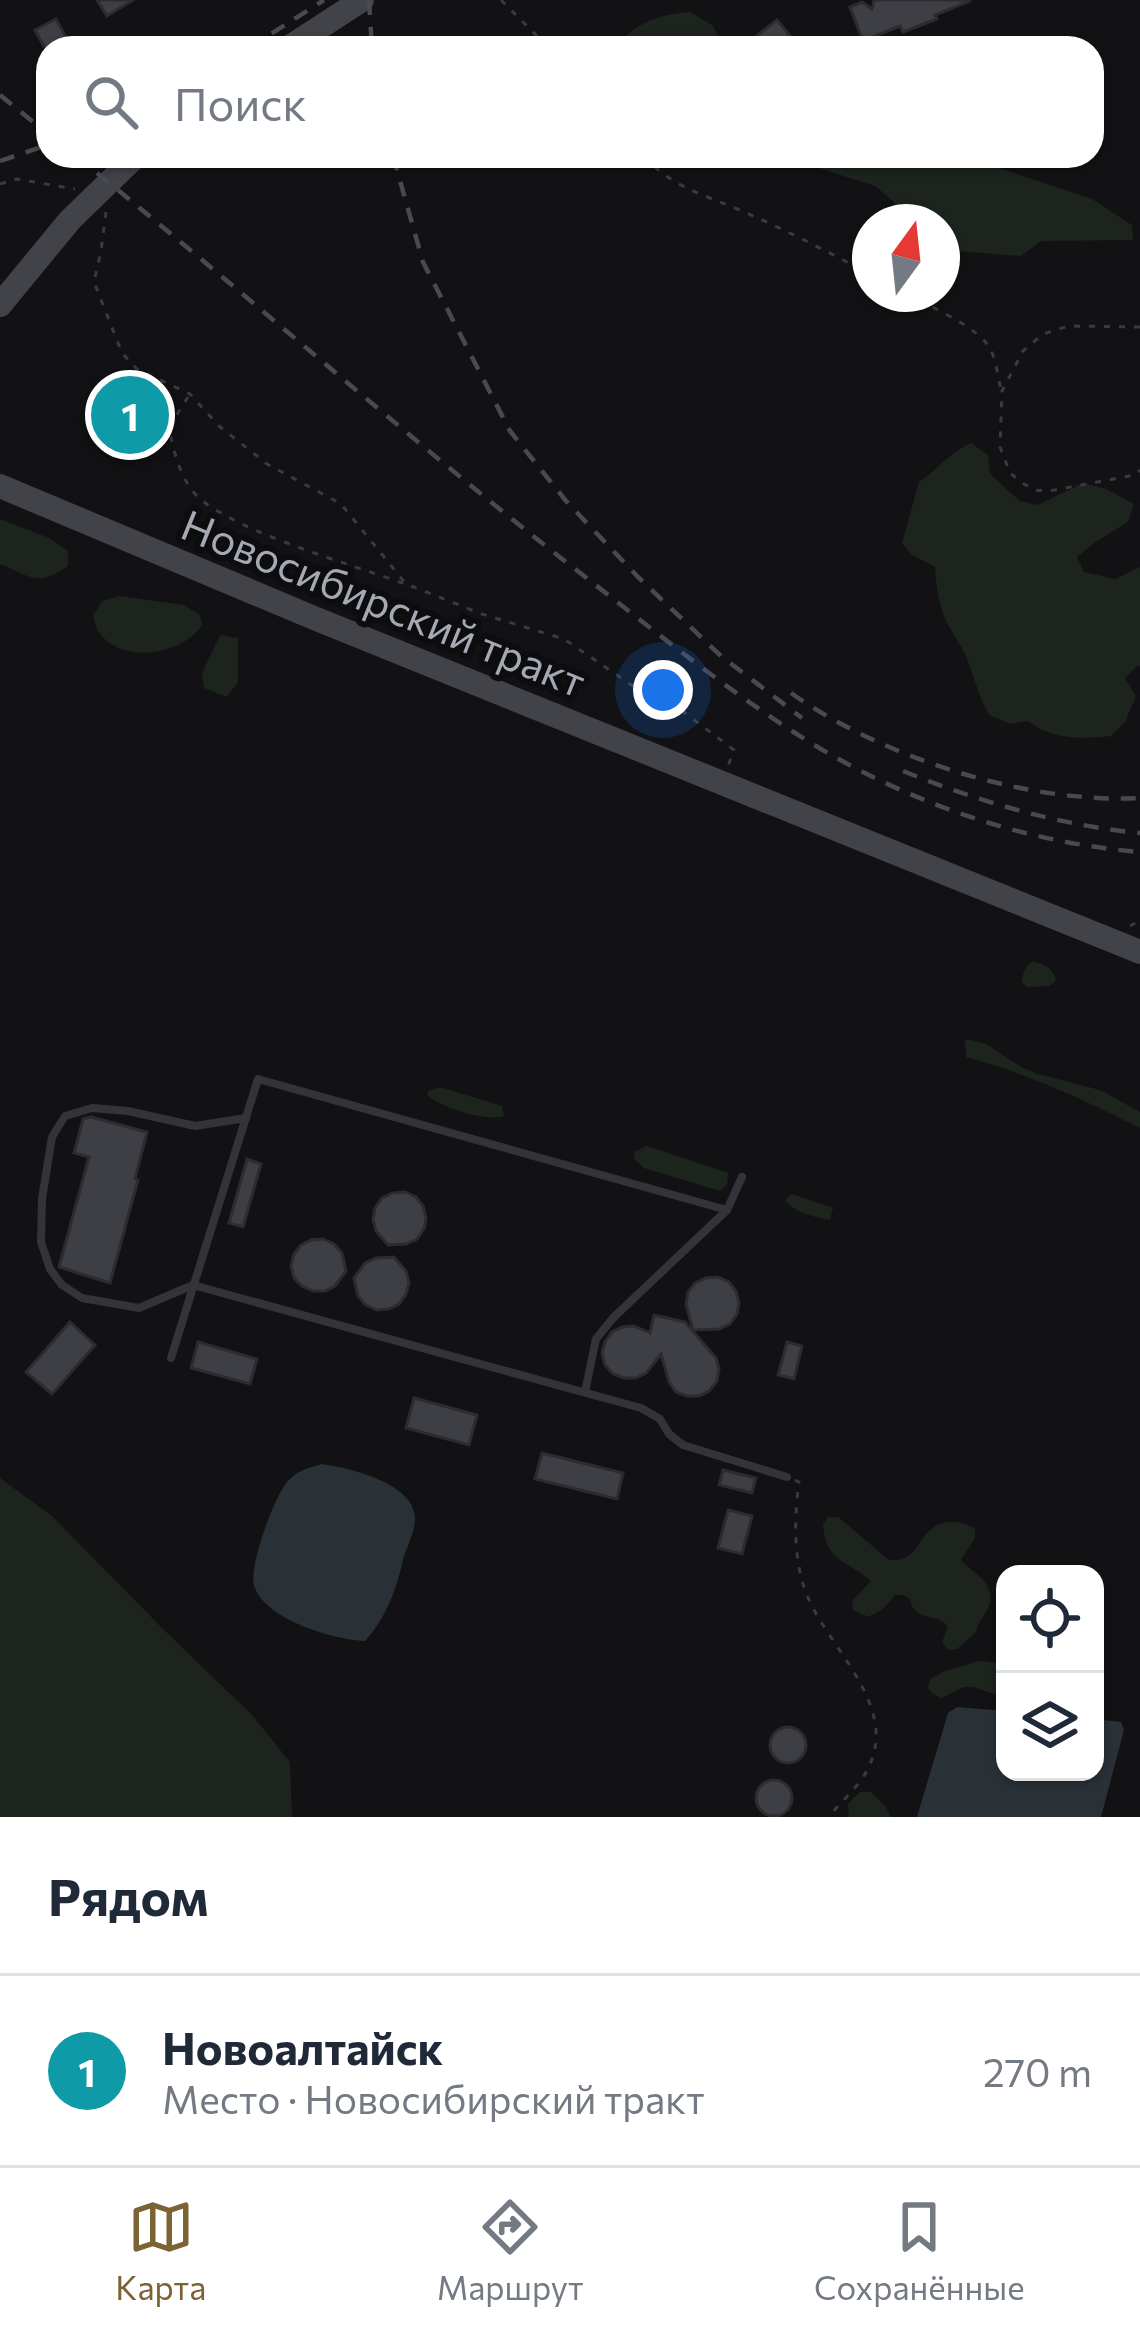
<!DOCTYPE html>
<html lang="ru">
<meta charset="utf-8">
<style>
:root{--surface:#fff;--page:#f6f6f7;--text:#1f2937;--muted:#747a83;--line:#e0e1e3;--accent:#7c6334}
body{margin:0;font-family:Commissioner,sans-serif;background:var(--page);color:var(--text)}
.controls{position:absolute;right:36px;bottom:36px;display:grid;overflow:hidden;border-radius:24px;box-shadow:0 3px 9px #0004}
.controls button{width:108px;height:108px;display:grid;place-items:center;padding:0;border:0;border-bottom:3px solid var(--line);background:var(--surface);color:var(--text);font:60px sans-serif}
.compass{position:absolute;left:852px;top:204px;width:108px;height:108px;border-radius:50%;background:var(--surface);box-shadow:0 3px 9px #0004;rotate:15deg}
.you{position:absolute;left:663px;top:690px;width:42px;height:42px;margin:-30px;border:9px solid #fff;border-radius:50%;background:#1a73e8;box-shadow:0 0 0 18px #1a73e833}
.badge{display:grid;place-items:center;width:78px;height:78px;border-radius:50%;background:var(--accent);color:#fff;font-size:39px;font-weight:700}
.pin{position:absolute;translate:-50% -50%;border:6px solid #fff;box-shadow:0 3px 12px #0006}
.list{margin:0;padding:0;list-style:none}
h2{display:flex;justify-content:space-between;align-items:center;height:156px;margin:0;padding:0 48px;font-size:51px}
h2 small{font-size:39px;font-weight:400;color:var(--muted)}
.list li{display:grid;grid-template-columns:78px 1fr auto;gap:36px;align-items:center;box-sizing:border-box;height:192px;padding:0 48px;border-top:3px solid var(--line)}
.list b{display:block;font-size:45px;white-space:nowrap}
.list p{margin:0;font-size:39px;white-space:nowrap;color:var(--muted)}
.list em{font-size:39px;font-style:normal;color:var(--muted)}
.icon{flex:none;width:66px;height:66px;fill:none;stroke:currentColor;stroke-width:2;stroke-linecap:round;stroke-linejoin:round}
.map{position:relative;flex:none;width:1140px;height:1817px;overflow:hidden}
.search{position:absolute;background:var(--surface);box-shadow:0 3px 9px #0004;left:36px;right:36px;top:36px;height:132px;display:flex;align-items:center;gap:30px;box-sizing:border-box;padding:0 42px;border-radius:36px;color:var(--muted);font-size:45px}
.sheet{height:348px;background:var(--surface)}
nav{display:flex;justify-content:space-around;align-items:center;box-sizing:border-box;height:168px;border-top:3px solid var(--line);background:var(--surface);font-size:33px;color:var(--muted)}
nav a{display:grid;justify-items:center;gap:6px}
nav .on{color:var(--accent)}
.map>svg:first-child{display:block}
.green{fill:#1d241d}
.water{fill:#293137}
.building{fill:#3e3f44;stroke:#2c2c30;stroke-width:3}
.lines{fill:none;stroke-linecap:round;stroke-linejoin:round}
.path{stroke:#393b40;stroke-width:3;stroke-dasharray:6 9;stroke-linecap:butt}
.lane{stroke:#333439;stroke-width:8}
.secondary{stroke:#414349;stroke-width:24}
.rail{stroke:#484a50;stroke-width:4.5;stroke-dasharray:15 12;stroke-linecap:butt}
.labels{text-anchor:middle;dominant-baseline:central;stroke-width:12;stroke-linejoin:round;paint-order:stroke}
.street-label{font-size:42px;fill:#a4a9b4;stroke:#0d0d0f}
</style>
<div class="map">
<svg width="1140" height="1817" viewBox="0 0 1140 1817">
<rect width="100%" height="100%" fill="#121214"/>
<g class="green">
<path d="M690 12 712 25 718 36 715 48H612C639 23 653 15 690 12Z"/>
<path d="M781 156H868L996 167 1092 199 1132 225 1133 240 1041 241 1021 256 942 250V222H903L893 201 875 186Z"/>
<path d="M971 443 988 455 990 474 1020 501 1038 505 1083 483 1106 489 1134 504 1128 522 1094 543 1077 557 1084 572 1115 579 1140 567V666H1137L1125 678 1136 696 1125 722 1111 736C1080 739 1054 740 1027 721L1010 724 989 715C979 696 974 678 967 659 961 644 950 631 944 616 938 600 936 583 935 567L912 555 902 543 919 482C940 468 947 454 971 443Z"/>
<path d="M0 519 47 537 68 551V566C38 587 31 577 0 564Z"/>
<path d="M119 596 184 605 200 615 202 625C183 654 125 665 100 634 96 629 95 622 93 616L102 601Z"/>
<path d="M220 635 238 638V682L227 697 204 688 202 673Z"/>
<path d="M1033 961C1044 965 1054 968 1056 981L1049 986 1027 987 1022 982C1023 972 1025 967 1033 961Z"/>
<path d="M965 1039 986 1044 1021 1067 1038 1074 1100 1090 1140 1112V1128C1084 1100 1027 1073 966 1057Z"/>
<path d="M440 1087 502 1106 504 1116C487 1122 441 1108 427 1095L428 1091Z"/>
<path d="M647 1146 728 1173 727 1185 720 1191 644 1168 635 1160 634 1152Z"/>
<path d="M792 1194 833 1208 830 1220C815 1217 794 1213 785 1200Z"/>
<path d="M0 1478 52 1516 162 1628 252 1715 290 1762 292 1817H0Z"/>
<path d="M828 1517H838L889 1560C898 1560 901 1561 909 1555 918 1550 920 1539 928 1532 941 1519 960 1519 975 1529V1538L961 1560C971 1572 995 1582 990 1603 987 1614 978 1620 976 1632L957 1649 948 1650 942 1642 948 1626C935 1612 914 1622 910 1599L903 1595H895L883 1609 868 1617 853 1610 852 1601 871 1581C846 1559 826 1563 823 1524Z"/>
<path d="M979 1661 1005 1663V1698L973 1687H964L941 1698 933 1694 928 1688 930 1679 945 1671Z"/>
<path d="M860 1792H871L886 1807 891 1817H849L848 1804Z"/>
</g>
<g class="water">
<path d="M322 1464C350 1468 414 1483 415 1518 415 1534 405 1549 402 1564 395 1593 385 1619 365 1641 334 1640 263 1619 254 1585 249 1565 275 1494 289 1480 299 1470 308 1468 322 1464Z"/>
<path d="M957 1707 1005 1711V1772H1095V1719L1121 1722 1124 1730 1101 1817H917L948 1713Z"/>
</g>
<g class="building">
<path d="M97 0H133L107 16Z"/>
<path d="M874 0H970V1L935 15 937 19 903 32 900 26 863 41 850 7 862 2 872 9Z"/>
<path d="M56 19 68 41 54 48H48L47 52 35 30Z"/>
<path d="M777 20 800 48H741Z"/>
<path d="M91 1117 147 1132 135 1179 138 1180 110 1283 59 1267 89 1157 74 1153 83 1119Z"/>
<path d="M247 1159 261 1164 243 1227 229 1223Z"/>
<path d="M405 1192 416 1197 423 1206 426 1218 424 1229 417 1239 406 1244 388 1245 376 1231 373 1219 375 1208 382 1198 393 1193Z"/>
<path d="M323 1239 334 1244 342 1253 346 1271 335 1286 325 1291H313L302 1286 294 1278 291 1266 294 1254 301 1245 311 1240Z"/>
<path d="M394 1257 406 1271 409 1283 406 1294 399 1304 389 1309 377 1310 366 1305 358 1296 354 1278 365 1263 376 1258Z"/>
<path d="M718 1277 729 1282 736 1291 739 1303 737 1314 730 1324 719 1329 693 1330 686 1304 688 1292 695 1283 706 1278Z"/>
<path d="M654 1315 685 1322 716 1358 719 1369 717 1381 709 1391 699 1396H687L676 1392 669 1382 661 1354 646 1373 636 1378H624L613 1374 605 1365 602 1353 605 1342 612 1332 622 1327 634 1326 650 1333Z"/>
<path d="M70 1322 95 1345 52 1394 26 1372Z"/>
<path d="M198 1342 257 1359 250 1384 191 1368Z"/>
<path d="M787 1342 802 1346 794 1379 778 1375Z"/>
<path d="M414 1398 477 1415 469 1445 406 1428Z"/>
<path d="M542 1453 623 1473 617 1499 535 1479Z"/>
<path d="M723 1470 756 1478 752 1493 719 1485Z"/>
<path d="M728 1510 752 1516 742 1554 718 1548Z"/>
<circle cx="788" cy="1745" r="18"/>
<circle cx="774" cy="1798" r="18"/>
</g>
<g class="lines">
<g class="path">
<path d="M501 0 549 48"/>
<path d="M644 156C671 187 705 195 742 211 786 230 828 252 870 274"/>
<path d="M0 184 17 179 75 189"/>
<path d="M106 212 101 251 94 282 122 353 137 369 190 394 219 426 267 464 341 504 406 584 482 614 564 639 636 688 677 707 734 750 728 766"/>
<path d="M906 294C929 306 979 327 991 350 996 361 998 377 1001 390"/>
<path d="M1140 327 1069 326 1043 334 1023 351 1002 391 1000 447 1010 473 1021 482 1034 490 1049 491 1135 475 1140 470"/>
<path d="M188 397 169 427C173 449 178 470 191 489 217 527 357 566 405 584"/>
<path d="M1130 926 1140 920"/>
<path d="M795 1480 799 1482C794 1519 793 1565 809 1600 836 1658 909 1716 859 1783 849 1795 838 1806 828 1817"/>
</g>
<g class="lane">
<path d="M246 1118 195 1126 128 1111 92 1108 65 1116 52 1137 42 1199 41 1242 50 1269 62 1285 82 1298 139 1308 193 1285 641 1408 660 1419 669 1434 683 1445 787 1477"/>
<path d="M171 1358 258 1079 727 1210"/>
<path d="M585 1392 596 1339 613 1318 727 1210 742 1177"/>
</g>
<g class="secondary">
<path d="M288 48 362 0"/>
<path d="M0 305 70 220 136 156"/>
<path d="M0 486 314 618 1140 952"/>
</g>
<g class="rail">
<path d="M369 0 372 48"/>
<path d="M249 48 324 0"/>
<path d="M0 95 48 134"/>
<path d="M76 156C241 289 399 431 566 562 640 619 713 680 792 731 895 798 1017 842 1140 852"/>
<path d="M393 156 423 262 510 431 566 501 638 577 721 656 802 718"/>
<path d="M0 161 48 145"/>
<path d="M791 693C883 758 1027 804 1140 798"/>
<path d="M903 771C980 802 1058 825 1140 833"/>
</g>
</g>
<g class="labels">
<g class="street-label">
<text transform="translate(384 602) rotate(22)">Новосибирский тракт</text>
</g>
</g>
</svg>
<div class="controls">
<button><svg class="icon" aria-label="locate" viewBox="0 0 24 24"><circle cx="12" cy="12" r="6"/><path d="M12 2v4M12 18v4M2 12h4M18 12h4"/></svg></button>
<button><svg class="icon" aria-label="layers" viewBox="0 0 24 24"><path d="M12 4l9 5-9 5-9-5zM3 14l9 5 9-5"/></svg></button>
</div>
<svg class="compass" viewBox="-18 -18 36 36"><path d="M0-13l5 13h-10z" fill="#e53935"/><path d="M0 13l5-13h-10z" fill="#747a83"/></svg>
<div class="you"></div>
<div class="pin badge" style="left:130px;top:415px;background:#0f9aa8">1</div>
<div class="search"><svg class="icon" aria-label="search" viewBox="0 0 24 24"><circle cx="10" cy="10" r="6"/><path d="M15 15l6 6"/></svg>Поиск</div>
</div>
<section class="sheet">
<h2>Рядом<small></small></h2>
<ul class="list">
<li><span class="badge" style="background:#0f9aa8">1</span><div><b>Новоалтайск</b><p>Место · Новосибирский тракт</p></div><em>270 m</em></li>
</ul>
</section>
<nav>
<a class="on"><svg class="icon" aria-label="map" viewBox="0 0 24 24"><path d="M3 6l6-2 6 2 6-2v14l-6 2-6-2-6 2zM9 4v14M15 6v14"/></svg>Карта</a>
<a><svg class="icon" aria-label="directions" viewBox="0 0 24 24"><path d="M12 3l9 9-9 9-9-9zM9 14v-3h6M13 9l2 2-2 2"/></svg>Маршрут</a>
<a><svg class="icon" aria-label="saved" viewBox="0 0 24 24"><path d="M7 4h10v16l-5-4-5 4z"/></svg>Сохранённые</a>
</nav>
